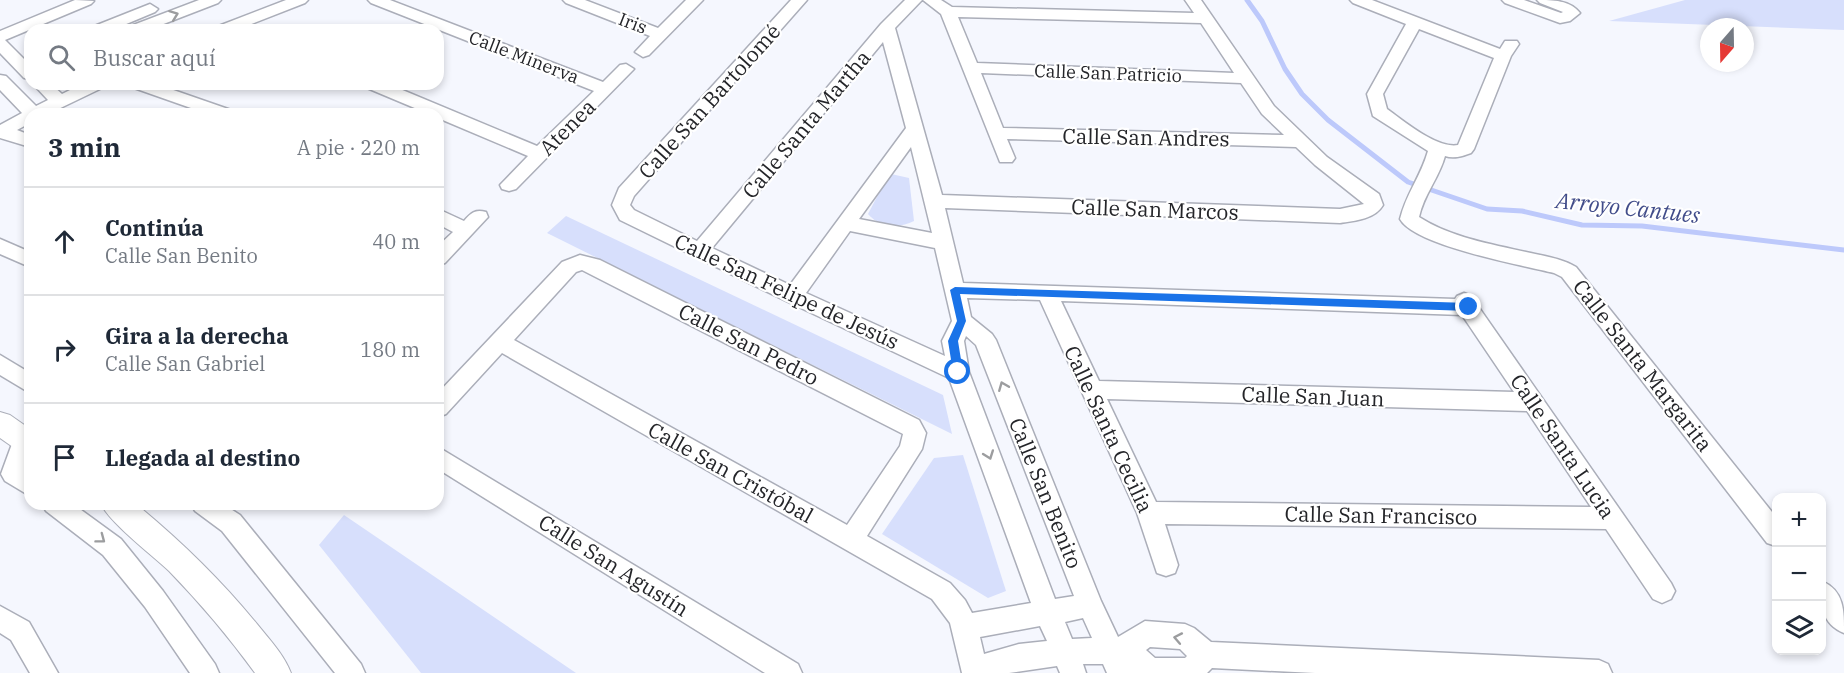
<!DOCTYPE html>
<html lang="es">
<meta charset="utf-8">
<style>
:root{--surface:#fff;--page:#f6f6f7;--text:#1f2937;--muted:#747a83;--line:#e0e1e3}
body{margin:0;font-family:"IBM Plex Serif",serif;background:var(--page);color:var(--text)}
.controls{position:absolute;right:18px;bottom:18px;display:grid;overflow:hidden;border-radius:12px;box-shadow:0 3px 9px #0003}
.controls button{width:54px;height:54px;display:grid;place-items:center;padding:0;border:0;border-bottom:2px solid var(--line);background:var(--surface);color:var(--text);font:30px sans-serif}
.compass{position:absolute;left:1700px;top:18px;width:54px;height:54px;border-radius:50%;background:var(--surface);box-shadow:0 3px 9px #0003;rotate:200deg}
.stop{position:absolute;width:18px;height:18px;margin:-14px;border:4px solid #1a73e8;border-radius:50%;background:#fff}
.stop.end{background:#1a73e8;border-color:#fff;box-shadow:0 2px 6px #0008}
.list{margin:0;padding:0;list-style:none}
h2{display:flex;justify-content:space-between;align-items:center;height:78px;margin:0;padding:0 24px;font-size:26px}
h2 small{font-size:20px;font-weight:400;color:var(--muted)}
.list li{display:grid;grid-template-columns:39px 1fr auto;gap:18px;align-items:center;box-sizing:border-box;height:108px;padding:0 24px;border-top:2px solid var(--line)}
.list b{display:block;font-size:22px;white-space:nowrap}
.list p{margin:0;font-size:20px;white-space:nowrap;color:var(--muted)}
.list em{font-size:20px;font-style:normal;color:var(--muted)}
.icon{flex:none;width:33px;height:33px;fill:none;stroke:currentColor;stroke-width:2;stroke-linecap:round;stroke-linejoin:round}
.map{position:relative;flex:none;width:1844px;height:673px;overflow:hidden}
.search{position:absolute;background:var(--surface);box-shadow:0 3px 9px #0003;left:24px;top:24px;width:420px;height:66px;display:flex;align-items:center;gap:15px;box-sizing:border-box;padding:0 21px;border-radius:18px;color:var(--muted);font-size:22px}
.panel{position:absolute;background:var(--surface);box-shadow:0 3px 9px #0003;left:24px;top:108px;width:420px;height:402px;border-radius:18px}
.map>svg:first-child{display:block}
.green{fill:#d7dffc}
.lines{fill:none;stroke-linecap:round;stroke-linejoin:round}
.stream{stroke:#bdc9fb;stroke-width:5}
.minor-casing{stroke:#abaeb9;stroke-width:3}
.major-casing{stroke:#abaeb9;stroke-width:2}
.minor{fill:#fff;fill-rule:evenodd}
.major{fill:#fff;fill-rule:evenodd}
.oneway{stroke:#9c9d9f}
.route{fill:#1a73e8}
.labels{text-anchor:middle;dominant-baseline:central;stroke-width:4.5;stroke-linejoin:round;paint-order:stroke}
.far-street-label{font-size:18px;fill:#242529;stroke:#fff}
.street-label{font-size:21px;fill:#242529;stroke:#fff}
.water-label{font-size:22px;font-style:italic;fill:#424d8a;stroke:#fff}
</style>
<div class="map">
<svg width="1844" height="673" viewBox="0 0 1844 673">
<rect width="100%" height="100%" fill="#f5f7fe"/>
<g class="green">
<path d="M1685 0H1844V30L1609 21Z"/>
<path d="M891 174 909 178 914 221C899 229 879 227 868 214L888 176Z"/>
<path d="M566 216 943 395 952 434 547 233Z"/>
<path d="M963 455 1006 591 988 598 882 534 934 458Z"/>
<path d="M344 515 576 673H421L319 545Z"/>
</g>
<g class="lines">
<path class="stream" d="M1247 0 1262 21 1285 69 1302 94 1328 120 1408 182 1487 209 1522 211 1582 225 1642 226 1844 250"/>
<defs>
<g id="minor">
<path d="M75 0 94 1 91 4 5 40 30 65V79L24 78 0 53V31Z"/>
<path d="M199 0H221L218 3 148 30H126L128 27Z"/>
<path d="M286 0H308L305 3 236 30H214L216 27Z"/>
<path d="M368 0H390L603 82 620 65 626 64 634 69 516 189 509 191 502 189 500 185 528 156 438 118V114H429L367 88 365 84H388L537 146 594 91 371 3Z"/>
<path d="M563 0H585L658 28 686 0H703L649 55 643 57 635 52 650 36 566 3Z"/>
<path d="M791 0H807L634 196 630 205 634 210 697 241 881 24 905 0H922L895 28 942 195 1340 209 1364 204 1315 165 1296 147 1007 139 1015 158 1012 162H1000L941 14 923 0H941L952 7 1194 13 1185 0H1201L1274 106 1327 157 1379 194 1383 205C1375 219 1355 221 1340 223L945 208 963 283 1455 299 1457 296 1464 293 1471 296 1671 583 1675 591 1671 599 1662 603 1653 599 1606 529 1165 524 1178 565 1175 573 1166 576 1157 573 1137 513 1040 300 967 298 971 317 992 334 996 340 1101 601 1118 637 1145 621 1185 624 1194 628 1211 642 1599 660 1608 664 1612 673H1315L1212 668 1207 673H1107L1103 664H1083L1086 673H1060L1057 666 1009 673H962L950 623 932 599 502 353 446 414 438 417V393L562 262 580 255 600 260 919 420 926 433 922 449 867 536 950 583 965 600 972 613 1031 603 949 378 786 301 620 220 612 205 619 188ZM958 17 1201 23 1234 73 977 63ZM883 42 906 128 790 285 712 248ZM981 73 1241 83 1262 114 1284 135 1003 128ZM911 147 932 233 859 219ZM850 231 935 248 952 321 942 341 945 356 806 293ZM582 270 903 434 900 446 847 525 514 340 576 272ZM1061 301 1462 315 1514 392 1099 381ZM966 336 976 345 1074 596 1055 599 969 372 964 341ZM1107 399 1527 411 1591 507 1156 502ZM1083 618 1092 638 1072 639 1065 622ZM1040 626 1047 641 1019 644 984 654 980 637ZM1150 647 1180 649 1187 656 1185 658H1155L1146 650Z"/>
<path d="M1350 0H1372L1500 49 1505 41H1517L1519 44 1511 56 1474 149 1471 153C1463 156 1454 159 1445 156 1439 178 1424 194 1419 217 1450 237 1490 244 1526 252 1543 256 1561 258 1576 267L1776 517V546L1767 543 1562 277 1554 273C1522 265 1415 246 1400 219 1406 194 1421 176 1428 151L1373 116 1367 94 1406 24 1353 3ZM1419 29 1494 58 1458 145C1437 149 1404 121 1387 109L1383 94Z"/>
<path d="M1502 0H1524L1561 13 1563 12 1540 3 1537 0C1553 0 1570 0 1580 13L1570 21 1560 23 1505 3Z"/>
<path d="M150 4 158 9 155 12 112 30H90L92 27Z"/>
<path d="M0 75 6 76 36 106 48 100 33 84H51L62 94 82 84H104L102 88 48 114H30V123L17 130 30 135V147L0 138V125L22 113 0 90Z"/>
<path d="M132 84H156L231 110 234 114H208L134 88Z"/>
<path d="M438 209 464 221C471 213 475 209 486 212L488 217 445 263 438 265V246L453 232 438 224Z"/>
<path d="M0 239 30 252V267L0 254Z"/>
<path d="M0 355 30 373V393L0 375Z"/>
<path d="M24 430 30 433V457L26 470 30 473V496L5 481 1 474 16 433Z"/>
<path d="M438 447 798 664 802 673H765L438 469Z"/>
<path d="M42 504H73L121 539 163 591 215 664 219 673H190L145 607 103 555 46 511Z"/>
<path d="M191 504H223L240 515 361 664 365 673H335L222 531 195 511Z"/>
<path d="M1822 581C1844 591 1844 610 1844 633 1821 624 1820 603 1822 581Z"/>
<path d="M0 606 29 622 58 673H30L11 640 0 633Z"/>
</g>
<g id="major">
<path d="M0 412 10 415 30 429V456L20 452 0 438Z"/>
<path d="M101 504H136C180 540 221 580 257 624 270 640 284 655 291 673H255C229 637 200 603 169 571 152 555 109 522 101 504Z"/>
</g>
</defs>
<use href="#minor" class="minor-casing"/>
<use href="#major" class="major-casing"/>
<use href="#minor" class="minor"/>
<use href="#major" class="major"/>
</g>
<defs><path id="oneway-chevron" d="M-2-3.5L2.5 0L-2 3.5" fill="none" stroke-width="1.6" stroke-linecap="round" stroke-linejoin="round" transform="scale(1.5)"/></defs>
<g class="oneway">
<use href="#oneway-chevron" transform="translate(174 15) rotate(-21)"/>
<use href="#oneway-chevron" transform="translate(1003 386) rotate(-112)"/>
<use href="#oneway-chevron" transform="translate(989 455) rotate(70)"/>
<use href="#oneway-chevron" transform="translate(101 539) rotate(37)"/>
<use href="#oneway-chevron" transform="translate(1178 638) rotate(-169)"/>
</g>
<path class="route" d="M955 287 1469 303 1474 307 1469 311 960 294 966 321 958 341 963 372 958 376 953 372 948 341 957 321 950 290Z"/>
<g class="labels">
<g class="far-street-label">
<text transform="translate(633 23) rotate(21)">Iris</text>
<text transform="translate(524 57) rotate(21)">Calle Minerva</text>
<text transform="translate(1108 73) rotate(2)">Calle San Patricio</text>
</g>
<g class="street-label">
<text transform="translate(709 101) rotate(-48)">Calle San Bartolomé</text>
<text transform="translate(806 124) rotate(-50)">Calle Santa Martha</text>
<text transform="translate(567 127) rotate(-45)">Atenea</text>
<text transform="translate(1146 137) rotate(1)">Calle San Andres</text>
<text transform="translate(1155 209) rotate(2)">Calle San Marcos</text>
<text transform="translate(787 291) rotate(25)">Calle San Felipe de Jesús</text>
<text transform="translate(749 344) rotate(27)">Calle San Pedro</text>
<text transform="translate(1643 365) rotate(52)">Calle Santa Margarita</text>
<text transform="translate(1313 396) rotate(2)">Calle San Juan</text>
<text transform="translate(1109 429) rotate(65)">Calle Santa Cecilia</text>
<text transform="translate(1563 446) rotate(56)">Calle Santa Lucia</text>
<text transform="translate(731 472) rotate(29)">Calle San Cristóbal</text>
<text transform="translate(1046 493) rotate(68)">Calle San Benito</text>
<text transform="translate(1381 515) rotate(1)">Calle San Francisco</text>
<text transform="translate(614 565) rotate(32)">Calle San Agustín</text>
</g>
<g class="water-label">
<text transform="translate(1628 207) rotate(6)">Arroyo Cantues</text>
</g>
</g>
</svg>
<div class="controls">
<button>+</button>
<button>−</button>
<button><svg class="icon" aria-label="layers" viewBox="0 0 24 24"><path d="M12 4l9 5-9 5-9-5zM3 14l9 5 9-5"/></svg></button>
</div>
<svg class="compass" viewBox="-18 -18 36 36"><path d="M0-13l5 13h-10z" fill="#e53935"/><path d="M0 13l5-13h-10z" fill="#747a83"/></svg>
<div class="stop" style="left:958px;top:372px"></div>
<div class="stop end" style="left:1469px;top:307px"></div>
<div class="search"><svg class="icon" aria-label="search" viewBox="0 0 24 24"><circle cx="10" cy="10" r="6"/><path d="M15 15l6 6"/></svg>Buscar aquí</div>
<section class="panel">
<h2>3 min<small>A pie · 220 m</small></h2>
<ul class="list">
<li><svg class="icon" aria-label="ahead" viewBox="0 0 24 24"><path d="M12 20V5M6 11l6-6 6 6"/></svg><div><b>Continúa</b><p>Calle San Benito</p></div><em>40 m</em></li>
<li><svg class="icon" aria-label="right" viewBox="0 0 24 24"><path d="M7 20v-9h11M14 6l5 5-5 5"/></svg><div><b>Gira a la derecha</b><p>Calle San Gabriel</p></div><em>180 m</em></li>
<li><svg class="icon" aria-label="arrive" viewBox="0 0 24 24"><path d="M6 21V4h12l-3 4 3 4H6"/></svg><div><b>Llegada al destino</b></div></li>
</ul>
</section>
</div>
